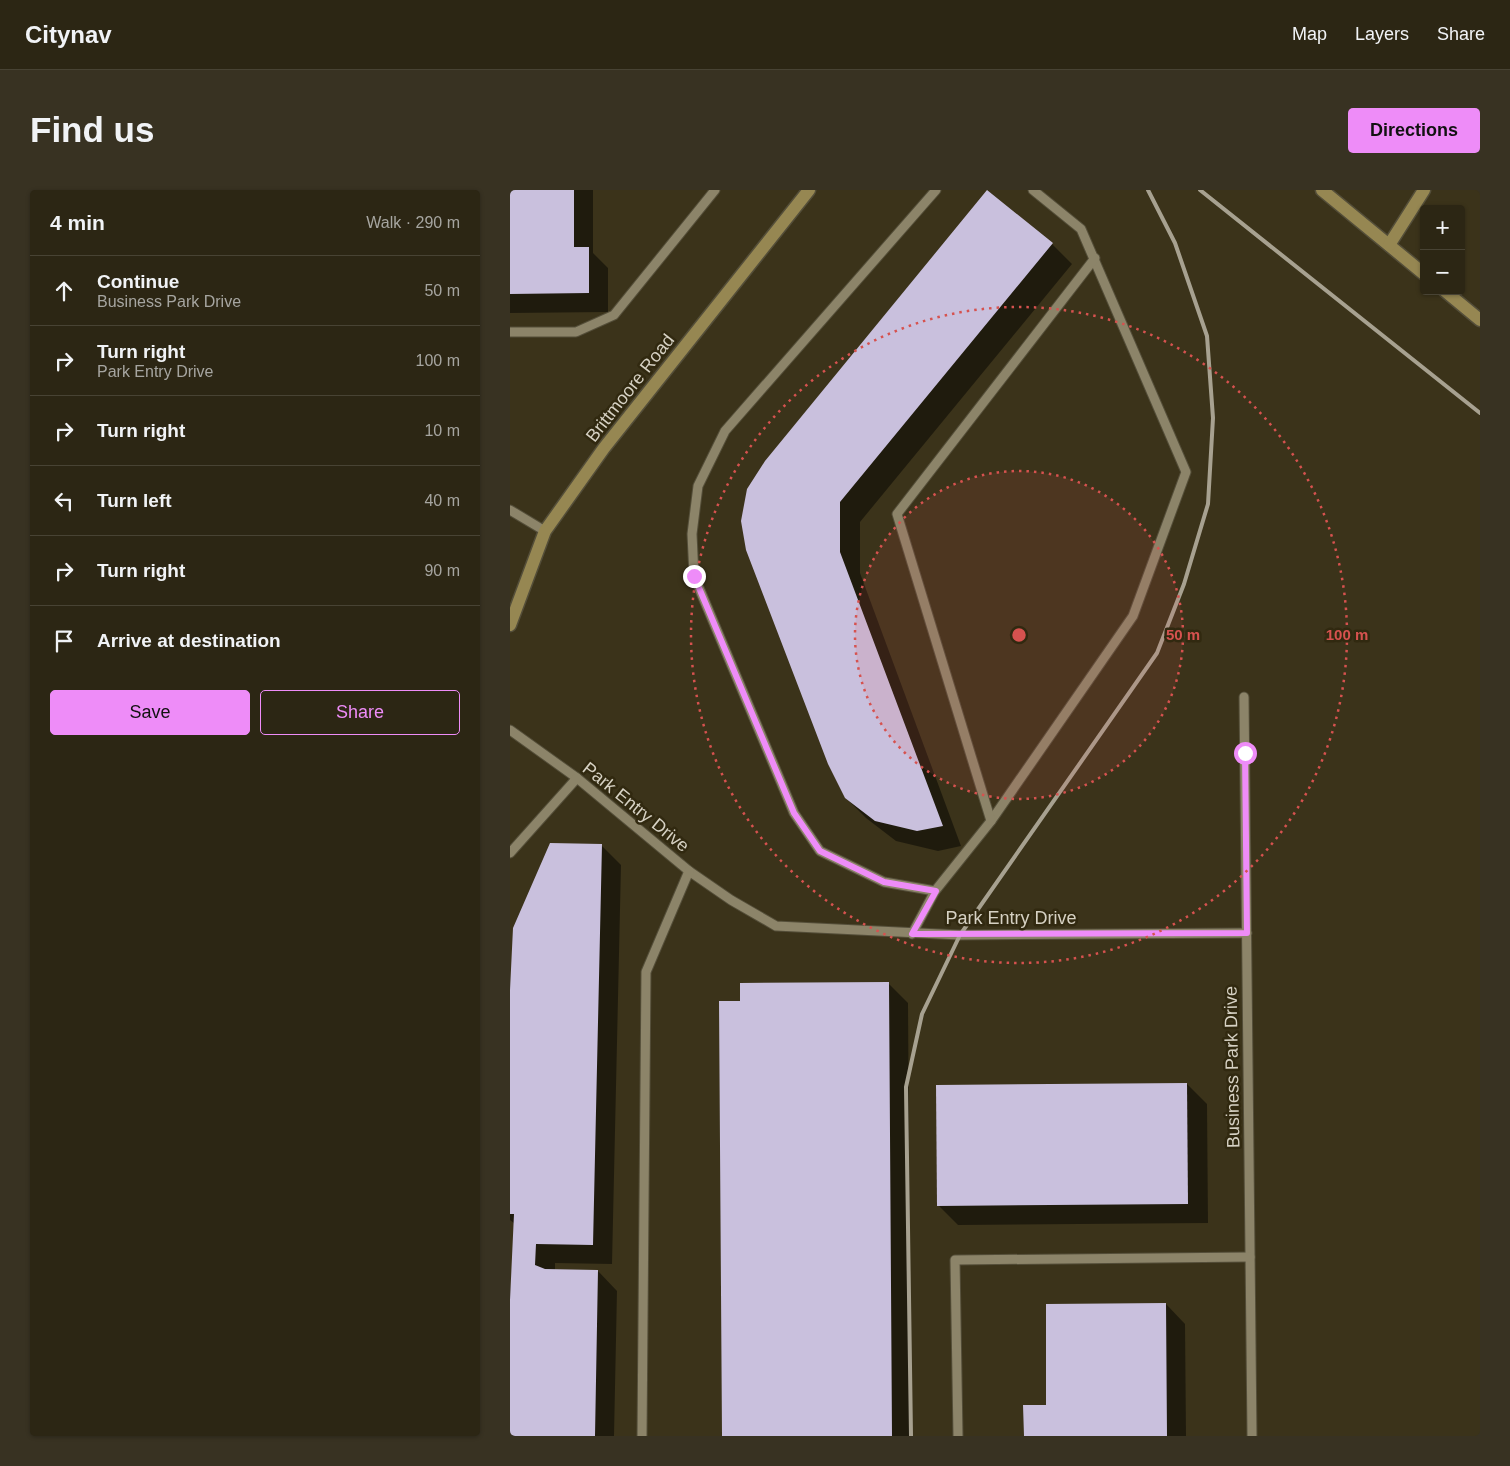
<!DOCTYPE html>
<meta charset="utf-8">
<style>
:root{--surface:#2c2614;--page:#383222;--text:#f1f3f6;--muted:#a6a5a0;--line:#484334;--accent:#ee8cf8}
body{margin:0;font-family:Arial,sans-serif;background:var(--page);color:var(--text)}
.controls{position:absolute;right:15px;top:15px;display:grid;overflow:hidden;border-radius:5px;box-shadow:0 1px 4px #0004}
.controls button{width:45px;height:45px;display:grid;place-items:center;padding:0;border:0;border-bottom:1px solid var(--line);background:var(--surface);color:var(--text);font:25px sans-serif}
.stop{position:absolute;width:15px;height:15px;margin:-11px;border:4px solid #ee8cf8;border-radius:50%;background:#fff}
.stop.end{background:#ee8cf8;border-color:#fff;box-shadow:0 1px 5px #0008}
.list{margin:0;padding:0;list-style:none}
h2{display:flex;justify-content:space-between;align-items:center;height:65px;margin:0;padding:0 20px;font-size:21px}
h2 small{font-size:16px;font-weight:400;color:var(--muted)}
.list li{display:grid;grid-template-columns:32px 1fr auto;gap:15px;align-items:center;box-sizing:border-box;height:70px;padding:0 20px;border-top:1px solid var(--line)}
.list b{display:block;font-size:19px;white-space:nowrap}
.list p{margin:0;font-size:16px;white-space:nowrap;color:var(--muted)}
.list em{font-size:16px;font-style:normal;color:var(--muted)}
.actions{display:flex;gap:10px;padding:15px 20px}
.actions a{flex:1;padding:11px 0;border:1px solid var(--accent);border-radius:5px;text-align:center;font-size:18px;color:var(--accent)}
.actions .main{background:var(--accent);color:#111}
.icon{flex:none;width:28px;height:28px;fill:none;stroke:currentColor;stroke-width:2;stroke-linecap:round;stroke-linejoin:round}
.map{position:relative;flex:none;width:970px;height:1246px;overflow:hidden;border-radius:5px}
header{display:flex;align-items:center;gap:30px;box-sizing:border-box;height:70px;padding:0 25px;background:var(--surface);border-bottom:1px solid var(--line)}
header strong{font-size:24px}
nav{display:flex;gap:28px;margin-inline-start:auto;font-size:18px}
.intro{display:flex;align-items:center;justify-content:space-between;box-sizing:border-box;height:120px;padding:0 30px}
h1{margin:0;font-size:35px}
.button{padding:12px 22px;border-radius:5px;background:var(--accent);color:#111;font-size:18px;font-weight:700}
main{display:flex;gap:30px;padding:0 30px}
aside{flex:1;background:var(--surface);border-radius:5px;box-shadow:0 1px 4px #0004}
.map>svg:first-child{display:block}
.shadow{fill:#0007}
.building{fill:#c9c0dd}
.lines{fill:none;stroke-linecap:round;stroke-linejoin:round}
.minor-casing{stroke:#544e39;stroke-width:11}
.major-casing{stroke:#544e39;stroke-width:15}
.minor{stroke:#8c8469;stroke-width:9}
.major{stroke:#968752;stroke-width:12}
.rail{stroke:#a7a190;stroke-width:4}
.route{stroke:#ee8cf8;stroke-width:6}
.ring{fill:none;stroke:#d6524f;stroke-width:2.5;stroke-dasharray:2.5 5}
.labels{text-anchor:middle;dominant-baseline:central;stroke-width:5;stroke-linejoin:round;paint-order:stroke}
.street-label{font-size:18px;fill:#d6d1c3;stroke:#312910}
.centre{fill:#d6524f;stroke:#312910;stroke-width:2.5}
.ring-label{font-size:15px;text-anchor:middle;font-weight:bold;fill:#d6524f;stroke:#312910;stroke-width:5;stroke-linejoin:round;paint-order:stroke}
</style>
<header>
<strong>Citynav</strong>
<nav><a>Map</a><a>Layers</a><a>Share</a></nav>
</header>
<div class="intro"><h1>Find us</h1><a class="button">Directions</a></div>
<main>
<aside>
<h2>4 min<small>Walk · 290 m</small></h2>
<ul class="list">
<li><svg class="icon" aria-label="ahead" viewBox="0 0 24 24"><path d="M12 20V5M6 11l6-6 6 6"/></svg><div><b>Continue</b><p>Business Park Drive</p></div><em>50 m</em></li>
<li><svg class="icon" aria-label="right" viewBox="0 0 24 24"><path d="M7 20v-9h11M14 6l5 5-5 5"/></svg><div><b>Turn right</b><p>Park Entry Drive</p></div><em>100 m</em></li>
<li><svg class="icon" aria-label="right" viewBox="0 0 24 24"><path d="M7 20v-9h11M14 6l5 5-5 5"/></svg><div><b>Turn right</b></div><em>10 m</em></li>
<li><svg class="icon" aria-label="left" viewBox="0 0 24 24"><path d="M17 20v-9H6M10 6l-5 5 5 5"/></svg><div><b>Turn left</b></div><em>40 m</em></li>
<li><svg class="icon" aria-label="right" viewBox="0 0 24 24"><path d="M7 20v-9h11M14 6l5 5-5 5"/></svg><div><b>Turn right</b></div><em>90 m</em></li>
<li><svg class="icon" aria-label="arrive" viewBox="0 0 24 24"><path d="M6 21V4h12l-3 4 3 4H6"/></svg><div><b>Arrive at destination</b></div></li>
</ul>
<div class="actions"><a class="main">Save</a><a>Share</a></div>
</aside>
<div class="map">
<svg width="970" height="1246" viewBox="0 0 970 1246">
<rect width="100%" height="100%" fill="#3b331a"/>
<g class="shadow">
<path d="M0 0H83V63L98 78V122L0 123Z"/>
<path d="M477 2 542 54 562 74 350 332V383L451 656 428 661 386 651 356 628 336 608 238 360Z"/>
<path d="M91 655 111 675 102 1074 45 1073V1081H88L107 1101 104 1246H0V1111L5 1034 0 1030V804Z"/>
<path d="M378 793 398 813 401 1246H213Z"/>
<path d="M677 894 697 914 698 1033 448 1035 428 1015Z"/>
<path d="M656 1114 675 1134 676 1246H515L538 1216Z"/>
</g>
<g class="building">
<path d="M0 0H64V57H79V103L0 104Z"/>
<path d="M477 0 543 53 330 312V362L433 636 407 641 365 631 335 608 318 574 236 360 231 331 237 299 255 271Z"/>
<path d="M40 653 92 654 83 1055 26 1054 25 1075 35 1079 88 1080 85 1246H0V1110L4 1024H0V800L3 738Z"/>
<path d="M379 792 382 1246H212L209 811H230V793Z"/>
<path d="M677 893 678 1014 427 1016 426 895Z"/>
<path d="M656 1113 657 1246H514L513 1215H536V1114Z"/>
</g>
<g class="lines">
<defs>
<g id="minor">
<path d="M426 0 215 241 188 296 182 344 184 386 284 623 310 661 374 692 425 701 481 631 623 426 676 282 571 39 523 0"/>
<path d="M0 142H66L104 125 205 0"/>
<path d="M0 320 35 341"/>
<path d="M734 507 742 1246"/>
<path d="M0 540 67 588 179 681 221 710 266 736 450 745 737 743"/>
<path d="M481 631 387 324 585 68"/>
<path d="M0 663 67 588"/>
<path d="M402 744 425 701"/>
<path d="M132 1246 136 782 179 681"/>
<path d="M448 1246 445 1070 740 1067"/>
</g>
<g id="major">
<path d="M812 0 914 84"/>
<path d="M879 55 914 0"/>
<path d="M935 101 970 130"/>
<path d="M0 435 35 341 94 258 299 0"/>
</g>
</defs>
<use href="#minor" class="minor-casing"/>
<use href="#major" class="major-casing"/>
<use href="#minor" class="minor"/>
<use href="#major" class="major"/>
<g class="rail">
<path d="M690 0 970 223"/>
<path d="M401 1246 396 897 412 824 450 745 647 463 674 394 698 314 703 228 697 146 665 53 638 0"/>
</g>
</g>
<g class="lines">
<path class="route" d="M184 386 284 623 310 661 374 692 426 701 402 744 737 743 735 563"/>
</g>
<circle cx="509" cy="445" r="164" fill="#d6524f" fill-opacity=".12"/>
<g class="ring">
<circle cx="509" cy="445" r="164"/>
<circle cx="509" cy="445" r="328"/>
</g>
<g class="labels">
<g class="street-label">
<text transform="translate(120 198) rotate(-52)">Brittmoore Road</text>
<text transform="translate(126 617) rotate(39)">Park Entry Drive</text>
<text x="501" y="728">Park Entry Drive</text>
<text transform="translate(722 877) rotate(-91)">Business Park Drive</text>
</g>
</g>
<circle cx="509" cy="445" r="8" class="centre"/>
<g class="ring-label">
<text x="673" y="450">50 m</text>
<text x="837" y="450">100 m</text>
</g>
</svg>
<div class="controls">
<button>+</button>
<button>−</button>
</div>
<div class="stop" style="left:735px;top:563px"></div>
<div class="stop end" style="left:184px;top:386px"></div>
</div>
</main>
